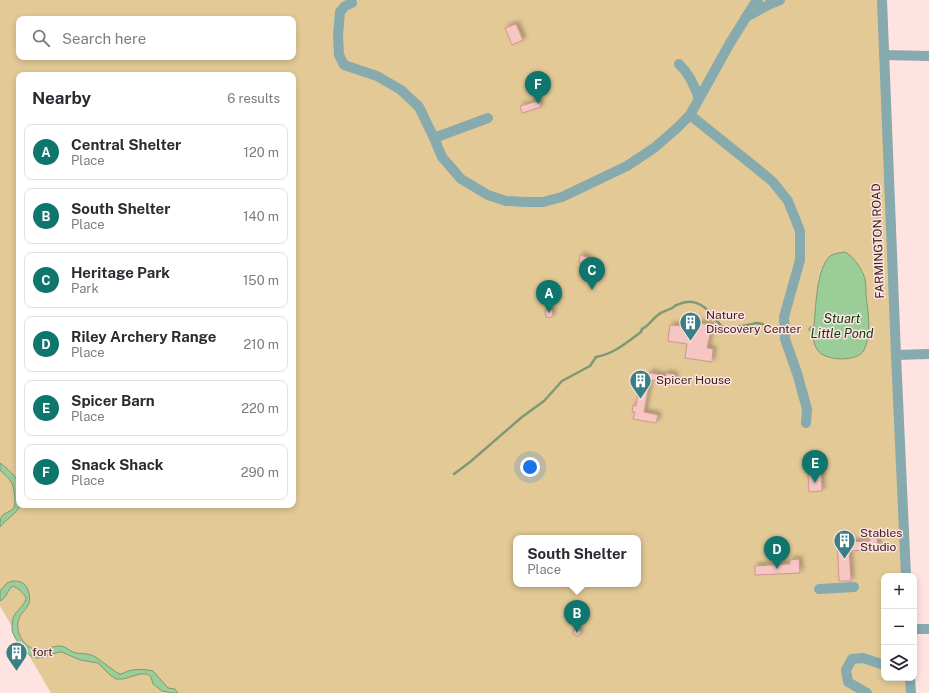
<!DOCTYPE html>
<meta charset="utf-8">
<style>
:root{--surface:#fff;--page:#f7f7f7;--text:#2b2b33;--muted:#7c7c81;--line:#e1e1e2;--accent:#0f766e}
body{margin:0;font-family:"Public Sans",sans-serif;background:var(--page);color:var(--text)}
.controls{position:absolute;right:12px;bottom:12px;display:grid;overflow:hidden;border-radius:8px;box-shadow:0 2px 6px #0003}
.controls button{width:36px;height:36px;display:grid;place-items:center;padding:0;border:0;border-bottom:1px solid var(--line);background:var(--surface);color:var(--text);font:20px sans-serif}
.you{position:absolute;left:530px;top:467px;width:14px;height:14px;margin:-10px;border:3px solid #fff;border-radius:50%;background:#1a73e8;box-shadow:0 0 0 6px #1a73e833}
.badge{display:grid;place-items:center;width:26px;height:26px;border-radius:50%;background:var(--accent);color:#fff;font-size:13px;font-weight:700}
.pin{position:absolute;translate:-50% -33px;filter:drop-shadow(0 1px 2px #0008)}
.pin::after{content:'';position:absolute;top:21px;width:14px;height:12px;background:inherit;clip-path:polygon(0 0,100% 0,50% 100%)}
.popup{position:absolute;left:513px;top:535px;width:128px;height:52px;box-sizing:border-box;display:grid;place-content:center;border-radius:8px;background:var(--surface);filter:drop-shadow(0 1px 3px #0005);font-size:13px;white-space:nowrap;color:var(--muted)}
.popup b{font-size:15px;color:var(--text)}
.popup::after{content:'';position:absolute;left:50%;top:100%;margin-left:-8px;border:8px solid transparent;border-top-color:var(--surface)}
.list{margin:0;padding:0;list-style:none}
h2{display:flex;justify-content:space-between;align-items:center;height:52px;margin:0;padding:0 16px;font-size:17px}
h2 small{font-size:13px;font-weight:400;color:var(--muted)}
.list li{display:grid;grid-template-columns:26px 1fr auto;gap:12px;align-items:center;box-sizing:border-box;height:56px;margin:0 8px 8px;padding:0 8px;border:1px solid var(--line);border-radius:8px}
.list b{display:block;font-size:15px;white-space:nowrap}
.list p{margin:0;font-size:13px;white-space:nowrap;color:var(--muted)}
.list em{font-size:13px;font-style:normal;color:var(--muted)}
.icon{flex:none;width:22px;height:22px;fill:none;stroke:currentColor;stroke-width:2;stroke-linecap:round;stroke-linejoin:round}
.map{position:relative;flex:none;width:929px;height:693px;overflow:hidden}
.search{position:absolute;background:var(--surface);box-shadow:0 2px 6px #0003;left:16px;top:16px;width:280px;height:44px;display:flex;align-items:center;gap:10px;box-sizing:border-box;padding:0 14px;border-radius:8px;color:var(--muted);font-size:15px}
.panel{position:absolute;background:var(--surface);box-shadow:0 2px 6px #0003;left:16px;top:72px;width:280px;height:436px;border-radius:8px}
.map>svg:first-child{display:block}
.green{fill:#e3c996;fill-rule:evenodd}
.water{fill:#9bcd98;stroke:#7e9974}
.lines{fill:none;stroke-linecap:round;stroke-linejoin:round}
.stream{stroke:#7e9974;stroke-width:2.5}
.building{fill:#f5c6c2;stroke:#d3948f;filter:url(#shadow)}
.minor{stroke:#86aaae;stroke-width:10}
.labels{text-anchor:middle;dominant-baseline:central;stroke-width:3;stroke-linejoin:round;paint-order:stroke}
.street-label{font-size:12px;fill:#39211f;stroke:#ffe3e1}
.poi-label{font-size:12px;fill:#39211f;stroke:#ffe3e1;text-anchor:start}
.water-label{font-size:13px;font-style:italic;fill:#0c410f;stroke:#ffe3e1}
</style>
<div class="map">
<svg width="929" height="693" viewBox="0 0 929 693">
<defs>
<filter id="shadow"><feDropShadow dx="3" dy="-3" stdDeviation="2" flood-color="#0004"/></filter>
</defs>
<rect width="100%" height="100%" fill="#ffe3e1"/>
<path class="green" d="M0 0H880L903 576H884V678H907V693H51L0 606ZM19 19H293V57H19ZM19 75H293V505H19ZM516 538H638V584H516Z"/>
<g class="water">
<path d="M845 252C854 257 862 269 865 279 866 284 866 290 866 295 868 311 872 335 864 350 858 362 828 361 819 352 814 346 813 339 812 332L809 330V328L814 326C816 307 816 270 830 256 834 253 840 253 845 252Z"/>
<path d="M0 463C6 467 18 478 19 485 20 491 19 499 19 505H20C16 515 6 519 0 527 0 520 0 515 8 512 10 511 12 510 13 509 15 506 15 503 15 500 14 483 12 481 0 470Z"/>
<path d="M12 581C15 581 18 581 21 582 28 585 31 596 29 603 27 608 25 610 22 613 14 624 18 638 28 646 41 655 47 646 60 646 65 646 67 649 71 651 76 654 81 653 86 654 90 654 94 656 97 658 102 661 116 673 120 674 123 674 125 672 128 671 135 669 146 669 153 671L168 688 175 689 178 693H169L168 692 162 691 153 684 151 677 147 674H140L123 679H116L110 675 98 663 80 660 62 652C54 652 46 658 38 658 28 659 14 639 12 630 12 627 12 621 13 618 16 610 26 605 26 597 23 593 18 588 13 586 7 590 7 598 0 601V591L7 583Z"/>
</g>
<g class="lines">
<path class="stream" d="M454 474 470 462 522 417 544 401 562 381 590 366 596 357C614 354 627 342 641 332L642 329C649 326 652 319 658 315 662 311 667 311 672 308 675 307 673 306 677 305 698 294 710 312 722 327L732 328 757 323 763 324"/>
</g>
<g class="building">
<path d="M516 24 523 40 512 45 505 28Z"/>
<path d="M539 101 541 107 522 113 520 106Z"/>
<path d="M580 255 586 257 598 267 596 268 597 271 591 273 583 267 582 263 579 262Z"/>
<path d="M547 309 552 310 553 315 550 318 546 317 545 312Z"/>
<path d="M692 322 712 325 707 348 713 349 712 362 685 358 687 344 668 341 670 325 691 327Z"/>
<path d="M652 371 651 373 666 376V373L675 375 674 384 650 380 644 412 658 415 656 423 633 419 635 412H632L633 405 636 406 639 385Z"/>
<path d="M821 474 822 491 809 492 808 475Z"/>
<path d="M837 536H849V542L870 541V538H877L878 549 849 551 851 581H839Z"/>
<path d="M799 559 800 573 755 575V566L790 564V560Z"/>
<path d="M576 628 581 632 578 637 572 633Z"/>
</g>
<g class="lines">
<g class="minor">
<path d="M882 0 896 355 906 576"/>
<path d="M352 3 345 6 340 12 338 35 339 55 344 65 377 76 401 90 419 107 434 138 442 157 461 179 488 195 506 201 525 202H543L562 197 627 166 654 148 676 129 690 115 730 43 755 3 758 0"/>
<path d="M746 17 770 4 780 0"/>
<path d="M884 55 929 56"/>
<path d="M679 64C690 75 693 84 699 98"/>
<path d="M690 115 755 167 773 182 788 201 800 231V260L784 317 785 339 797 373 807 409 806 423"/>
<path d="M434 138 488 118"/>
<path d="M896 355 929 354"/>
<path d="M819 589 854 587"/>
<path d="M914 629H929"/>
<path d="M910 678 911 693"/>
<path d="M867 693 848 682 846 670 852 659 863 658 884 665"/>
</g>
</g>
<defs>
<symbol id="building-pin" viewBox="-11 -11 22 30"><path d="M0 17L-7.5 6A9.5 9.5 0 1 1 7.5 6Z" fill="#378086" stroke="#ffe3e1"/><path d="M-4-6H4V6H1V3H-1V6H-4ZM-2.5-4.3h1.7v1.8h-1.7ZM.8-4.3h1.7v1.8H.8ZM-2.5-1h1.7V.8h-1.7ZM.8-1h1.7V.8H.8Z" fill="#fff"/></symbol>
</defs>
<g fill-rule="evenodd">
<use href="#building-pin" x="678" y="310" width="25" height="34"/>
<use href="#building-pin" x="628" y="368" width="25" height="34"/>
<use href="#building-pin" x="832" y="528" width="25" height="34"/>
<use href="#building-pin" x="4" y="640" width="25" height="34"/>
</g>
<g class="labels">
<g class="street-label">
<text transform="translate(878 241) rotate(-92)">FARMINGTON ROAD</text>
</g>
<g class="poi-label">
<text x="706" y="315">Nature<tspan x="706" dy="14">Discovery Center</tspan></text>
<text x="656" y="380">Spicer House</text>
<text x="860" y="533">Stables<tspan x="860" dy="14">Studio</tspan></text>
<text x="32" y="652">fort</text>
</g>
<g class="water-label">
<text x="842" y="318">Stuart<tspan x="842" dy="15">Little Pond</tspan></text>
</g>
</g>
</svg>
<div class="controls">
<button>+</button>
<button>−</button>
<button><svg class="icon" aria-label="layers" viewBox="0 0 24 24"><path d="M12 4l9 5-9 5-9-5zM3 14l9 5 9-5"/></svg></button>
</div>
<div class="you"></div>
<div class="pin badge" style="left:549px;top:313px">A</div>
<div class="pin badge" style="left:577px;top:633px">B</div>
<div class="popup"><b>South Shelter</b>Place</div>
<div class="pin badge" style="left:592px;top:290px">C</div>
<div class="pin badge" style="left:777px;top:569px">D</div>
<div class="pin badge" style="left:815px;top:483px">E</div>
<div class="pin badge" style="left:538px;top:104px">F</div>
<div class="search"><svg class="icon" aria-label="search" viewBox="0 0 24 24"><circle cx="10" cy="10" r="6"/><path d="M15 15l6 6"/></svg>Search here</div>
<section class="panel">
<h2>Nearby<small>6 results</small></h2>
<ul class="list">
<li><span class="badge">A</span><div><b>Central Shelter</b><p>Place</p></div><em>120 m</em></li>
<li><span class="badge">B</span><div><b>South Shelter</b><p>Place</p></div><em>140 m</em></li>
<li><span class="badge">C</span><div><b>Heritage Park</b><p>Park</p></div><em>150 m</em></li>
<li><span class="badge">D</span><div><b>Riley Archery Range</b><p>Place</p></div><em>210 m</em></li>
<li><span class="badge">E</span><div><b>Spicer Barn</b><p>Place</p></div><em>220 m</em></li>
<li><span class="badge">F</span><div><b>Snack Shack</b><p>Place</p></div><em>290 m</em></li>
</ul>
</section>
</div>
